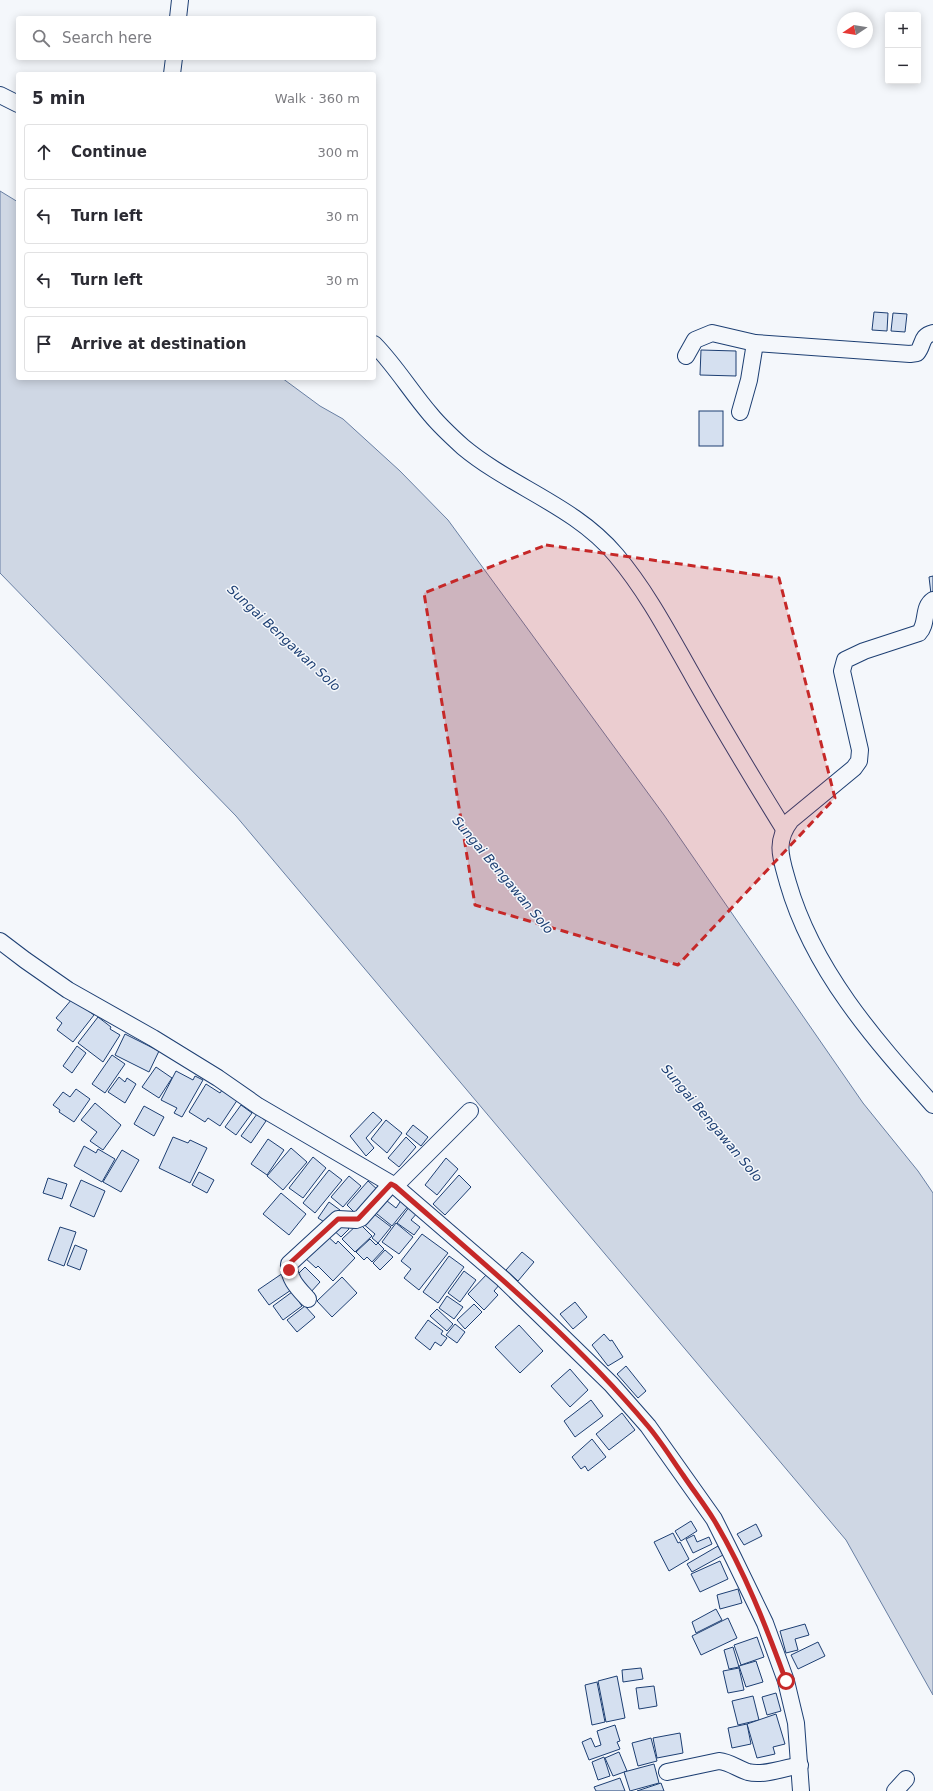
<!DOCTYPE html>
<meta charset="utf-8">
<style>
:root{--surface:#fff;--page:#f2f2f3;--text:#2b2b33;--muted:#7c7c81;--line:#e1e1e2}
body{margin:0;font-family:"DejaVu Sans",sans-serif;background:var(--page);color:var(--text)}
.controls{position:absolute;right:12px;top:12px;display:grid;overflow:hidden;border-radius:4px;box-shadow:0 2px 10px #0003}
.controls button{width:36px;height:36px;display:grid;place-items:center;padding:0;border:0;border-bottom:1px solid var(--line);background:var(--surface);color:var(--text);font:20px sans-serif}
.compass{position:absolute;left:837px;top:12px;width:36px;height:36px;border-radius:50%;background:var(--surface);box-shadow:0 2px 10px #0003;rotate:258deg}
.stop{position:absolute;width:12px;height:12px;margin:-9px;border:3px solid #c62828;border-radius:50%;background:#fff}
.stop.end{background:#c62828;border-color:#fff;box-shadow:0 1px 4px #0008}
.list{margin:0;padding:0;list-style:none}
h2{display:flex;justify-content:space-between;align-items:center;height:52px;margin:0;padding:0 16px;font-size:17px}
h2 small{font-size:13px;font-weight:400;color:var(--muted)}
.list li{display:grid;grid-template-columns:26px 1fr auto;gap:12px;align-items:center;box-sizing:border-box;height:56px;margin:0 8px 8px;padding:0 8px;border:1px solid var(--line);border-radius:4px}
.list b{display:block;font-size:15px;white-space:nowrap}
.list em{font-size:13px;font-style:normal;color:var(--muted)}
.icon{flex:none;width:22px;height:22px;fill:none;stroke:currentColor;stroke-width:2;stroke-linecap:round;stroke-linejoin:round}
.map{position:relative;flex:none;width:933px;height:1791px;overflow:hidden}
.search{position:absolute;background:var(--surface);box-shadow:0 2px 10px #0003;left:16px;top:16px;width:360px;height:44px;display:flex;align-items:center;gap:10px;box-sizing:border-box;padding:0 14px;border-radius:4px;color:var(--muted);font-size:15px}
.panel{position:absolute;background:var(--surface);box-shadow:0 2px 10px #0003;left:16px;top:72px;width:360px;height:308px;border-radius:4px}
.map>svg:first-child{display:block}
.water{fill:#cfd7e4;stroke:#687fa3}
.building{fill:#d5e0f0;stroke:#1d3f73}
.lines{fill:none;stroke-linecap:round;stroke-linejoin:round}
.minor-casing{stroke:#1d3f73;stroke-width:18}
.minor{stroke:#f4f7fb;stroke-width:16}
.route{stroke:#c62828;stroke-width:5}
.marked{fill:#c62828;fill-opacity:0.2;stroke:#c62828;stroke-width:3;stroke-dasharray:8 5;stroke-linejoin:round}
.labels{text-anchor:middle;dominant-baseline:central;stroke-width:3;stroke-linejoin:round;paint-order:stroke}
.water-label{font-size:13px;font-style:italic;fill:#1d3f73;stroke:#f4f7fb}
</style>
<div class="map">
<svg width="933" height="1791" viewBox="0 0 933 1791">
<rect width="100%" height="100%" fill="#f4f7fb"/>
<path class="water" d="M0 191 18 202V378H282L320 406 343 419 400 471 448 520 664 815 863 1103 918 1171 933 1193V1695L846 1540 236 816 0 573Z"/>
<g class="building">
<path d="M874 312 888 313 887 331 872 330Z"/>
<path d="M893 313 907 314 905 332 891 331Z"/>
<path d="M701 350 736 351V376L700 375Z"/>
<rect x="699" y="411" width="24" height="35"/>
<path d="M933 576V594H931L929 577Z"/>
<path d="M72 999 94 1015 73 1042 57 1030 62 1023 56 1018Z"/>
<path d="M98 1017 111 1027 110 1029 120 1035 103 1062 78 1043Z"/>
<path d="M125 1034 159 1051 149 1072 115 1055Z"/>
<path d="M77 1046 86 1053 72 1073 63 1066Z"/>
<path d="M112 1055 125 1064 105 1093 92 1084Z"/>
<path d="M156 1067 172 1078 159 1098 142 1087Z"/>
<path d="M176 1071 193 1080 195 1076 203 1080 182 1117 174 1113 177 1108 161 1100Z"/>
<path d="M119 1077 125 1082 127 1078 136 1084 125 1103 108 1092Z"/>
<path d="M206 1084 220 1093 225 1086 240 1096 220 1126 208 1118 205 1122 189 1112Z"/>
<path d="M76 1089 90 1099 74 1122 59 1112 60 1110 53 1105 63 1092 70 1097Z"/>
<path d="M95 1103 121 1125 103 1150 90 1141 97 1132 81 1120Z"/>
<path d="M241 1105 252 1113 236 1135 225 1127Z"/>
<path d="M144 1106 164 1117 154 1136 134 1124Z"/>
<path d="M373 1112 382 1120 366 1138 374 1148 366 1156 350 1136Z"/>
<path d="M257 1114 266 1121 251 1143 241 1136Z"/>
<path d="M386 1120 402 1133 387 1153 371 1139Z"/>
<path d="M413 1125 428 1137 421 1146 406 1134Z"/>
<path d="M173 1137 188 1143 190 1140 207 1148 190 1183 159 1168Z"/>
<path d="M406 1137 416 1147 399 1167 388 1158Z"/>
<path d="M268 1139 284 1150 267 1175 251 1164Z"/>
<path d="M84 1146 96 1153 98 1149 115 1159 102 1182 74 1166Z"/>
<path d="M291 1148 307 1162 283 1190 267 1176Z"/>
<path d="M122 1150 139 1160 121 1192 103 1182Z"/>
<path d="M313 1157 326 1168 303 1198 289 1188Z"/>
<path d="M446 1158 458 1169 437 1195 425 1185Z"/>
<path d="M329 1170 342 1180 315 1213 303 1203Z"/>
<path d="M199 1172 214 1180 207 1193 192 1185Z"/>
<path d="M459 1175 471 1187 445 1215 433 1204Z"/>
<path d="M349 1176 361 1186 343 1207 331 1197Z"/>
<path d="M48 1178 67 1184 62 1199 43 1193Z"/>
<path d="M81 1180 105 1191 94 1217 70 1206Z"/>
<path d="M368 1181 379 1191 358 1216 347 1205Z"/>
<path d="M281 1193 306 1214 289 1235 263 1214Z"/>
<path d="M382 1197 396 1208 402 1199 409 1205 392 1226 372 1210Z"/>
<path d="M329 1202 340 1210 329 1225 318 1218Z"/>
<path d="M410 1206 418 1212 411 1220 420 1227 414 1235 397 1223Z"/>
<path d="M370 1211 391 1227 378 1243 372 1238 375 1234 361 1222Z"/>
<path d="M340 1220 349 1229 341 1237 331 1228Z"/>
<path d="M359 1223 372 1236 355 1252 342 1239Z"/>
<path d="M396 1223 413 1237 399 1254 382 1242Z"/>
<path d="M60 1227 76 1232 64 1266 48 1260Z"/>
<path d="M325 1234 336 1244 338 1241 355 1258 333 1281 318 1266 316 1268 304 1257Z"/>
<path d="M422 1234 448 1253 419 1290 404 1278 411 1269 401 1261Z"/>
<path d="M370 1239 376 1245 378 1243 384 1249 372 1262 367 1257 364 1260 356 1252Z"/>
<path d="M75 1245 87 1250 80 1270 67 1265Z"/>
<path d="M385 1250 393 1257 380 1270 373 1263Z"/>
<path d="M522 1252 534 1262 518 1281 506 1270Z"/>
<path d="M449 1256 464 1267 438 1303 423 1292Z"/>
<path d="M305 1267 320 1282 310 1293 294 1278Z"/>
<path d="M464 1271 476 1280 460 1302 448 1293Z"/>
<path d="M283 1273 294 1288 269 1305 258 1290Z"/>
<path d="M488 1273 500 1284 494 1291 498 1295 484 1310 468 1294Z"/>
<path d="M342 1277 357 1293 332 1317 317 1301Z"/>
<path d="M292 1292 302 1306 283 1320 273 1306Z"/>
<path d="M447 1296 463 1307 454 1319 439 1308Z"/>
<path d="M575 1302 587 1317 573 1329 560 1314Z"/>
<path d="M474 1304 482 1312 465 1329 457 1320Z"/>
<path d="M305 1306 315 1317 297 1332 287 1320Z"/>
<path d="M437 1309 453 1324 447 1331 430 1316Z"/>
<path d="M428 1320 443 1331 441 1334 447 1338 441 1346 435 1342 430 1350 415 1338Z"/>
<path d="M455 1324 465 1332 457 1343 446 1335Z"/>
<path d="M519 1325 543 1351 520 1373 495 1347Z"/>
<path d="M604 1334 610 1341 612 1340 623 1357 608 1366 592 1345Z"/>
<path d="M626 1366 646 1391 638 1398 617 1374Z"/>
<path d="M570 1369 588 1390 570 1407 551 1386Z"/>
<path d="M591 1400 603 1416 575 1437 564 1421Z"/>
<path d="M622 1413 635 1430 609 1450 596 1434Z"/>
<path d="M592 1439 606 1457 588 1471 585 1466 581 1469 572 1457Z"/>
<path d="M691 1521 697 1531 681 1541 675 1531Z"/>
<path d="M756 1524 762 1536 744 1545 737 1534Z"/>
<path d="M673 1533 678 1543 680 1542 689 1559 669 1571 654 1542Z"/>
<path d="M694 1535 697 1542 709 1537 712 1544 693 1553 686 1539Z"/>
<path d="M718 1546 723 1555 692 1572 687 1564Z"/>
<path d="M720 1561 728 1579 700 1592 691 1574Z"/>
<path d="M738 1589 742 1603 720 1609 717 1595Z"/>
<path d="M716 1609 722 1620 696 1633 692 1622Z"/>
<path d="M728 1618 737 1638 701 1655 692 1636Z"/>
<path d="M805 1624 809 1635 795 1639 798 1650 786 1653 780 1631Z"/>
<path d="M757 1637 764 1657 741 1665 734 1645Z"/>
<path d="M818 1642 825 1656 798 1669 791 1655Z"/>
<path d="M733 1647 739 1667 729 1669 724 1650Z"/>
<path d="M756 1661 763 1682 746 1687 739 1666Z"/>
<path d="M641 1668 643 1679 623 1682 622 1670Z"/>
<path d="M739 1668 744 1690 728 1693 723 1671Z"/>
<path d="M617 1676 625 1718 606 1722 598 1681Z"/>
<path d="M597 1682 605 1722 592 1725 585 1685Z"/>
<path d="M654 1686 657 1706 639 1709 636 1688Z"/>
<path d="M776 1693 781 1711 767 1715 762 1697Z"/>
<path d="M753 1696 759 1720 738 1725 732 1701Z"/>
<path d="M776 1714 785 1744 773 1747 775 1754 757 1758 747 1724Z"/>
<path d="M747 1724 751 1744 732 1748 728 1728Z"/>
<path d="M615 1725 620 1741 617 1742 620 1749 589 1760 582 1742 591 1738 595 1747 601 1745 597 1731Z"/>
<path d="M680 1733 683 1753 657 1758 653 1738Z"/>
<path d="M651 1738 657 1761 638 1766 632 1743Z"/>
<path d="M619 1752 627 1771 613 1776 605 1758Z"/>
<path d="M604 1757 610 1776 598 1780 592 1762Z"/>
<path d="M654 1764 659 1783 630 1791 624 1772Z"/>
<path d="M620 1778 625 1791H596L594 1787Z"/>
<path d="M661 1783 664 1791H637Z"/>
</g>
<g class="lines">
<defs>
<g id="minor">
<path d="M178 18 180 0"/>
<path d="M172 74 174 58"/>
<path d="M0 95 18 104"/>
<path d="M374 344C395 365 411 392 431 415 440 426 452 437 463 447 511 487 575 506 616 555 648 593 670 636 694 678 723 729 753 779 784 829"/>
<path d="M686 356 695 340 712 333 755 343 910 354 917 353C924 345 920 336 933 333"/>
<path d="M740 412 749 380 755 343"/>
<path d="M933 600C922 607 928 624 919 633L864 651 845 660 842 671 860 750 859 761 854 768 791 820C774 842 781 858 788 883 813 970 874 1039 933 1105"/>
<path d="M0 941 25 960 68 990 153 1038 218 1078 258 1106 395 1186 503 1279 611 1384 648 1426 714 1519 733 1557 765 1623 786 1681 796 1723 801 1791"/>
<path d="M395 1186 470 1111"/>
<path d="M308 1299C299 1289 288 1279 289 1264L338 1219 356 1220 361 1218 391 1184"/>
<path d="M667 1772 719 1761C730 1762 738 1769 748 1772 763 1776 785 1768 800 1765"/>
<path d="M895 1791 906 1779"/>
</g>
</defs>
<use href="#minor" class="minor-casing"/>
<use href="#minor" class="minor"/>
</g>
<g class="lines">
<path class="route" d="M289 1270V1264L338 1219H358L391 1184 395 1186C482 1262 572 1336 647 1425 660 1440 671 1458 683 1475 693 1490 704 1504 714 1520 744 1570 766 1626 786 1681"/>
</g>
<path class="marked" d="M546 545 779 578 835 798 678 965 475 905 424 593Z"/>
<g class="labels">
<g class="water-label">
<text transform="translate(284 638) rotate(43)">Sungai Bengawan Solo</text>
<text transform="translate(503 875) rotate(50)">Sungai Bengawan Solo</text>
<text transform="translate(712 1123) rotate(50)">Sungai Bengawan Solo</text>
</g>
</g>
</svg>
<div class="controls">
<button>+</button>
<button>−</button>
</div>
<svg class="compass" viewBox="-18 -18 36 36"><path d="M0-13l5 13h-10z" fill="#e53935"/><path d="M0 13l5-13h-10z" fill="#7c7c81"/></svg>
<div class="stop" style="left:786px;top:1681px"></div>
<div class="stop end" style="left:289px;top:1270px"></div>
<div class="search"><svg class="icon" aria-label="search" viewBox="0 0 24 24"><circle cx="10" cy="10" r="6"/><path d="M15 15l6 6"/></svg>Search here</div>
<section class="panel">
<h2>5 min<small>Walk · 360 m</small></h2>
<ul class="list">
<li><svg class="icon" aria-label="ahead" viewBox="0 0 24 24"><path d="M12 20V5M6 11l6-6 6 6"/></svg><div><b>Continue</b></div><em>300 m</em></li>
<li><svg class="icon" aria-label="left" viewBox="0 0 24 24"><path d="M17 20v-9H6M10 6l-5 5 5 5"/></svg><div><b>Turn left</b></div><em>30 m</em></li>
<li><svg class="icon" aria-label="left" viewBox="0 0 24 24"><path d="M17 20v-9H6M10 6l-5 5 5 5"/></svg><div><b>Turn left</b></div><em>30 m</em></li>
<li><svg class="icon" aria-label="arrive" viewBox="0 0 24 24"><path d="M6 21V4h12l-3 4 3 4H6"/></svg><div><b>Arrive at destination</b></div></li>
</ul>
</section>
</div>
